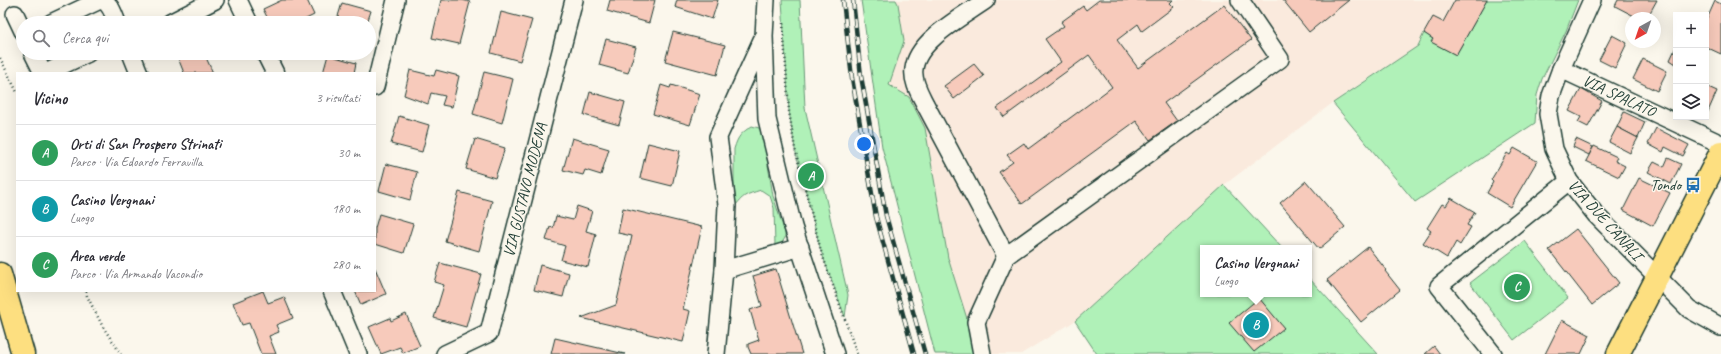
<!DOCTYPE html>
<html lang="it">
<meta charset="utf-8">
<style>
:root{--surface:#fff;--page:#f7f7f7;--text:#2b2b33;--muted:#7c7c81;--line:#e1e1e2;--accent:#1f6fb2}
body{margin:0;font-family:Caveat,sans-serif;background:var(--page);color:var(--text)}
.controls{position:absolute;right:12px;top:12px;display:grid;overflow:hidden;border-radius:0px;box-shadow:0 4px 16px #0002}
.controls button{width:36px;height:36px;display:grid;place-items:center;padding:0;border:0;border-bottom:1px solid var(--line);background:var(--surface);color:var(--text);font:20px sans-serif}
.compass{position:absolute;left:1625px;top:12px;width:36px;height:36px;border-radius:50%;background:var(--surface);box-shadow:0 4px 16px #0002;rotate:220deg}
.you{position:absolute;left:864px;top:144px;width:14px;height:14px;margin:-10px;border:3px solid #fff;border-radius:50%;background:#1a73e8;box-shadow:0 0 0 6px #1a73e833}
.badge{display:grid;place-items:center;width:26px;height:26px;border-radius:50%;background:var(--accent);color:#fff;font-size:13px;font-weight:700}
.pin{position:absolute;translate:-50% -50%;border:2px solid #fff;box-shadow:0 1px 4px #0006}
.popup{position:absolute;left:1200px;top:245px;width:112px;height:52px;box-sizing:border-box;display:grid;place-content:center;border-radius:0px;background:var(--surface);filter:drop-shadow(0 1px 3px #0005);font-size:13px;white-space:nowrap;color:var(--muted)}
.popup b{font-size:15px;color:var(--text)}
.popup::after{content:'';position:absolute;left:50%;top:100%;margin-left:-8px;border:8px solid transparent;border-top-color:var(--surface)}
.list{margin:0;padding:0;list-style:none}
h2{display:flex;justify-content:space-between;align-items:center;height:52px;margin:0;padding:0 16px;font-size:17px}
h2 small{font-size:13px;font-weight:400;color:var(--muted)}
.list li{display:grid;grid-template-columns:26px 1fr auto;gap:12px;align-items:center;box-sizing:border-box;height:56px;padding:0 16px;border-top:1px solid var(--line)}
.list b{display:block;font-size:15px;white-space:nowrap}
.list p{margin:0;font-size:13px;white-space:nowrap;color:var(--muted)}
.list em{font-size:13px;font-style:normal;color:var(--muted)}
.icon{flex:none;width:22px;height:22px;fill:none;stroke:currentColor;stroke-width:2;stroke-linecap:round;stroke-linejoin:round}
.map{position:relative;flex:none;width:1721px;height:354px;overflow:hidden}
.search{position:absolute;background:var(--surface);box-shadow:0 4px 16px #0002;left:16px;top:16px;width:360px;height:44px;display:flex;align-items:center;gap:10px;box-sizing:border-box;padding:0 14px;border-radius:22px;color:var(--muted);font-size:15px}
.panel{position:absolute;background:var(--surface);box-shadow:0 4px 16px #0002;left:16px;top:72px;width:360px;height:220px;border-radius:0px}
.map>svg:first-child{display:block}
.built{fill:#faeadd}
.green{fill:#b0f1b8;stroke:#689776}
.building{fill:#f7cabb;stroke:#1f3d34}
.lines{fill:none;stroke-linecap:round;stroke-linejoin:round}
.minor-casing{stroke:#1f3d34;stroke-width:20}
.major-casing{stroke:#1f3d34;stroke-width:25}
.highway-casing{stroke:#1f3d34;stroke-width:25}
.path{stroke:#1f3d34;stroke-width:2.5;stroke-dasharray:1 3;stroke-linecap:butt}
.minor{stroke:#fbf7ec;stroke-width:17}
.major{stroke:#fddf80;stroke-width:22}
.highway{stroke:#fddf80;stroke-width:22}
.rail-casing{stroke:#1f3d34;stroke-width:4.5}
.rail{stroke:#fbf7ec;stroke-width:3;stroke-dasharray:9;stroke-linecap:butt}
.labels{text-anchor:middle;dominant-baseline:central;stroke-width:3;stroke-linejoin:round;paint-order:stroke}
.street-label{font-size:16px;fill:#1f3d34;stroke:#fbf7ec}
.poi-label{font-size:16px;fill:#1f3d34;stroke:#fbf7ec;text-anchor:end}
</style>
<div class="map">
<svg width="1721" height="354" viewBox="0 0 1721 354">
<rect width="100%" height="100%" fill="#fbf7ec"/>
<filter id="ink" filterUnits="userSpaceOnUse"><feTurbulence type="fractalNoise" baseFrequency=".025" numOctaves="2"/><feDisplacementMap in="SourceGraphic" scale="8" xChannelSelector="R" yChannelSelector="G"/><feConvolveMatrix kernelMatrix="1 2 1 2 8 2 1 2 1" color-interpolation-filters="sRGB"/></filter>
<g filter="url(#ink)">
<path class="built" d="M871 0H1455L1443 22 1433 17 1418 46 1342 96 1224 185 1075 321 1021 354H945L890 146Z"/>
<g class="green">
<path d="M782 0H800L805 108 848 295 845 317 821 251 795 149 789 111Z"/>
<path d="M861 0H896L898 4 904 41 889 85 909 97 925 128 948 258 978 354H935L882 147Z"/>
<path d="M1487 0H1578L1566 31 1542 79 1537 95 1535 123 1415 202 1333 103 1418 46 1424 33 1433 39 1432 42 1456 55Z"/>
<path d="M752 126 759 128 763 134 773 196 785 233V238L781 244 775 246 774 208 770 196 761 190C745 195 743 195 734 208V149C738 136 741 133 752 126Z"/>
<path d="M1224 185 1282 248H1203V294H1309V278L1378 354H1097L1075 321Z"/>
<path d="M1525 241 1568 298 1514 340 1470 283Z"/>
</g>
<g class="building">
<path d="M282 0H307L314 15 298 23H270L263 9Z"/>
<path d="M441 0H462L470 2 459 44 432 38Z"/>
<path d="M610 0H655L649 23 607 11Z"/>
<path d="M677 0H718L712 19 675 7Z"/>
<path d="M1099 0H1173L1170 3 1174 7 1142 31 1138 24 1117 40 1138 68 1224 5 1251 40 1164 103 1177 121 1150 140 1136 121 1022 204 999 172 1013 162 1007 155 1024 143 1028 149 1112 87 1089 55 1004 117 997 108 1061 62 1045 39 1064 26 1061 22 1083 6 1086 10Z"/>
<path d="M1283 0H1349L1309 32Z"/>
<path d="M1455 0H1487L1456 55 1431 42 1433 39 1424 33 1433 17 1443 22Z"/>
<path d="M1618 0H1657L1647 18H1638L1615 6Z"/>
<path d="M1715 1 1721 4V54L1706 47V21Z"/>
<path d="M342 3 371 11 367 23H336Z"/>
<path d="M501 12 532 20 520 61 491 53Z"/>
<path d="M673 32 725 45 717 75 665 61Z"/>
<path d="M1612 35 1627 43 1615 68 1599 60Z"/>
<path d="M606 39 636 47 628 73 599 65Z"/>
<path d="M1676 47V64L1670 60Z"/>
<path d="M176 53H204L213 73H184Z"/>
<path d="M328 55 356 63 354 73H323Z"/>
<path d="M1643 59 1667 71 1657 91 1633 79Z"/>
<path d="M974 64 984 76 954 99 944 86Z"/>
<path d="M410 70 434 76 436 70 459 76 452 107 442 105 445 96 431 93 428 104 404 95Z"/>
<path d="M484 72 513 79 502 123 473 114Z"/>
<path d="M661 85 670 88 671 85 700 94 690 125 653 114Z"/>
<path d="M1706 86 1717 91 1706 116Z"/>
<path d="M1581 89 1602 101 1588 127 1578 122 1581 117 1569 111Z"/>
<path d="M590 92 625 102 619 125 584 115Z"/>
<path d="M1624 112 1645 122 1638 138 1617 127Z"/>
<path d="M399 116 429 125 422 152 391 144Z"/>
<path d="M1617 127 1638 138 1630 153 1609 142Z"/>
<path d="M1656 128 1689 145 1683 156 1665 147 1663 152 1648 144Z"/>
<path d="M572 138 609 149 601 175 585 170 583 175 563 170Z"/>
<path d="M475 139 505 148 495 178 466 169Z"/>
<path d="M1576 139 1593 147 1589 155 1573 147Z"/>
<path d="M648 143 680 151 672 186 640 178Z"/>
<path d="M1594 146 1617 157 1615 161 1625 166 1619 177 1586 161Z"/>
<path d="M1514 148 1537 161 1510 207 1487 193 1493 182 1491 180 1507 153 1510 155Z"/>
<path d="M1668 158 1681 164 1671 184 1648 172 1654 162 1664 167Z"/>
<path d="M386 164 417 172 410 200 379 191Z"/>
<path d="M1639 178 1670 193 1653 226 1623 210Z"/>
<path d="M1306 181 1345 227 1319 249 1280 203Z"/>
<path d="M459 192 492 201 479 251 445 241Z"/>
<path d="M1451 198 1475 212 1467 225 1471 227 1460 245 1456 242 1447 258 1423 243 1431 231 1427 228 1442 204 1446 206Z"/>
<path d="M577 206 592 211 586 231 596 234 588 267 561 260 565 246 546 240 550 227 553 228 556 216 573 220Z"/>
<path d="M623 208 702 227 683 309 690 311 683 342 581 318 616 305 632 236 618 233Z"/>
<path d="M379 214 413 224 404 253 375 244V228Z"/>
<path d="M1576 229 1619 283 1592 305 1549 250Z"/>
<path d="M1368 247 1386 270 1385 271 1400 290 1361 322 1327 280Z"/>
<path d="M440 263 481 274 466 327 434 318 444 285 434 282Z"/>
<path d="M540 265 569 273 563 297 534 290Z"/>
<path d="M375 268 386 294 361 305 355 291H375Z"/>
<path d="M776 269 802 354H751L748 347V344L759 340 750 310 762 306 753 276Z"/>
<path d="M263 291 268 303 284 297 293 318 276 325 279 332 269 336 276 354H261L249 323 242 325 233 303Z"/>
<path d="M1259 298 1284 328 1254 352 1229 323Z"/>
<path d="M406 314 420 346 403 353 400 347 381 354 369 327 390 318 391 321Z"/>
<path d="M1562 320 1590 335 1581 354H1545Z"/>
<path d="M555 338 625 354H551Z"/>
<path d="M1434 346 1440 354H1425Z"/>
</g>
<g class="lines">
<defs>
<g id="minor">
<path d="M238 0 249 23"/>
<path d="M766 0 764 36 767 119 793 227 835 354"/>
<path d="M986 0C964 16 917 40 914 69 912 81 920 94 925 104L1006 256"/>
<path d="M1592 0 1561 69 1551 96 1548 114 1554 149 1569 181 1596 215 1689 309 1721 327"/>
<path d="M15 14 23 31"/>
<path d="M51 23 100 0C110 1 114 15 117 23"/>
<path d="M170 23 215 0"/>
<path d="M33 53 43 73"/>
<path d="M131 53 139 73"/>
<path d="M265 53 275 73"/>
<path d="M1561 69 1721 144"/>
<path d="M46 73 88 53"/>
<path d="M375 87 396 0"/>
<path d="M724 270 800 247"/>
<path d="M332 291 358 354"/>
<path d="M445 354 489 333 574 0"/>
<path d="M716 354 724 270 727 205 718 137 762 40"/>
<path d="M982 354 976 322 1006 256 1280 59 1240 0"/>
<path d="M1493 354 1439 286 1569 181"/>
</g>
<path id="major" d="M1618 354 1721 152"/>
<path id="highway" d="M0 274 23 354"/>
</defs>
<use href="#minor" class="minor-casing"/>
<use href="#major" class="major-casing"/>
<use href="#highway" class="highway-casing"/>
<g class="path">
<path d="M783 23 789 111 795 149 821 251 857 354"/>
<path d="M0 58 17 92"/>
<path d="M86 291 87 296 103 327 121 354"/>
</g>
<use href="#minor" class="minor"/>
<use href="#major" class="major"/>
<use href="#highway" class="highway"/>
<defs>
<g id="rail">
<path d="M843 0 852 78 876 217 914 354"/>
<path d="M853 0 861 76 886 216 925 354"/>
</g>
</defs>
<use href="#rail" class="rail-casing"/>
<use href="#rail" class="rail"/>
</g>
</g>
<defs>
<symbol id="bus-bare" viewBox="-9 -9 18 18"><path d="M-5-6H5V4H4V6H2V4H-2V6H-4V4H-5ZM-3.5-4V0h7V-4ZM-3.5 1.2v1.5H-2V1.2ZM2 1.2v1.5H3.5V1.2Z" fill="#1f6fb2" stroke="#fbf7ec" stroke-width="2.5" paint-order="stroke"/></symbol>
</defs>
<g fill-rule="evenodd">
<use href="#bus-bare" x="1682" y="174" width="22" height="22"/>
</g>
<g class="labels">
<g class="street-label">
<text transform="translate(1619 96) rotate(25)">VIA SPALATO</text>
<text transform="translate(525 190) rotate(-76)">VIA GUSTAVO MODENA</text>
<text transform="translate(1605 220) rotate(48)">VIA DUE CANALI</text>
</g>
<g class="poi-label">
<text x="1681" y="185">Tondo</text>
</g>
</g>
</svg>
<div class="controls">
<button>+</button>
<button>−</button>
<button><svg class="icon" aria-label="layers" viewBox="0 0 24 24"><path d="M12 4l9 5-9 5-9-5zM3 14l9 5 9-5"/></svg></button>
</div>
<svg class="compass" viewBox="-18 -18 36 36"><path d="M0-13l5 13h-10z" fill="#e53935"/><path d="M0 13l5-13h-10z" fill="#7c7c81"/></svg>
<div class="you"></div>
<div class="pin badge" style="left:811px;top:176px;background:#2e9e5b">A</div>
<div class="pin badge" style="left:1256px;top:325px;background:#0f9aa8">B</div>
<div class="popup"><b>Casino Vergnani</b>Luogo</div>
<div class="pin badge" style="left:1517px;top:287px;background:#2e9e5b">C</div>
<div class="search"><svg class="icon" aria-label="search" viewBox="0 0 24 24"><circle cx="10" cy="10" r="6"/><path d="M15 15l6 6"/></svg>Cerca qui</div>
<section class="panel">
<h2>Vicino<small>3 risultati</small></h2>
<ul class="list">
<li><span class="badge" style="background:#2e9e5b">A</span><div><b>Orti di San Prospero Strinati</b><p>Parco · Via Edoardo Ferravilla</p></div><em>30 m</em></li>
<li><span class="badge" style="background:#0f9aa8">B</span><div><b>Casino Vergnani</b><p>Luogo</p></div><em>180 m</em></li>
<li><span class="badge" style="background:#2e9e5b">C</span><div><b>Area verde</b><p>Parco · Via Armando Vacondio</p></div><em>280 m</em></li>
</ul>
</section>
</div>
